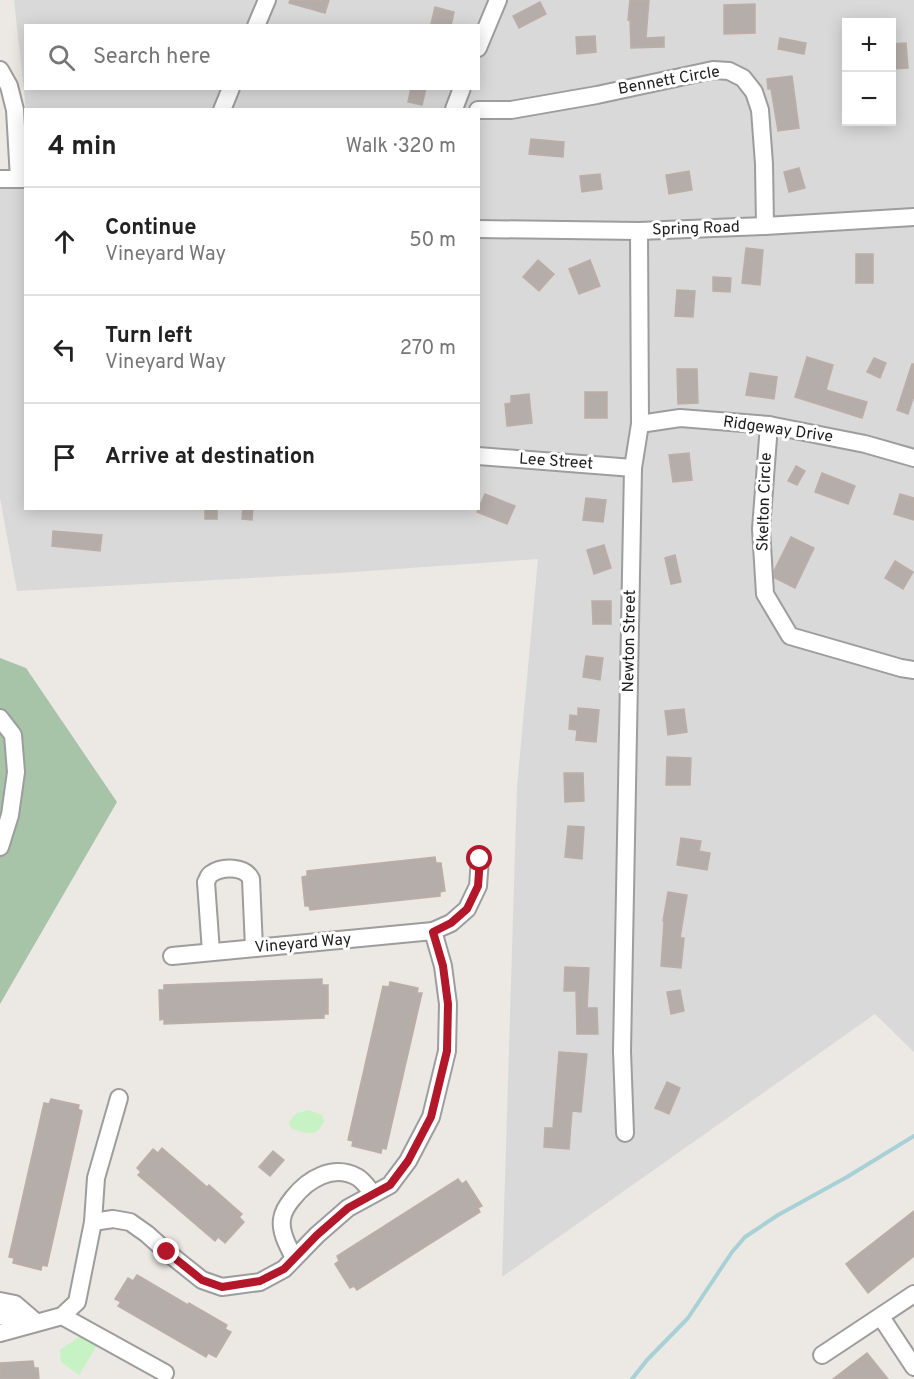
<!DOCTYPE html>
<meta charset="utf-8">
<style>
:root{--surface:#fff;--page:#f2f2f2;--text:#222;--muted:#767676;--line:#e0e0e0}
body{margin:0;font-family:Overpass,sans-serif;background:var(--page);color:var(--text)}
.controls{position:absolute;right:18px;top:18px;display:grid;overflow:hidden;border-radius:0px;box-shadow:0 3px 15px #0003}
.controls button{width:54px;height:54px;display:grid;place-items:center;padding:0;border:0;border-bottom:2px solid var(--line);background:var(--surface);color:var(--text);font:30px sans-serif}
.stop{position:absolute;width:18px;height:18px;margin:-14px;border:4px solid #b2172a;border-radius:50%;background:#fff}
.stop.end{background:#b2172a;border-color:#fff;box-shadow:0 2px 6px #0008}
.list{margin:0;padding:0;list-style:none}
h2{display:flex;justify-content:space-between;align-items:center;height:78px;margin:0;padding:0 24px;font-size:26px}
h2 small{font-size:20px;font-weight:400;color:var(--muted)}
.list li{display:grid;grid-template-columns:39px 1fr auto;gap:18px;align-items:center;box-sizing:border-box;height:108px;padding:0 24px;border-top:2px solid var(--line)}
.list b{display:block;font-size:22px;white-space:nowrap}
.list p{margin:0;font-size:20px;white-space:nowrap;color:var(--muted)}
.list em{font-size:20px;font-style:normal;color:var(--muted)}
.icon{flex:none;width:33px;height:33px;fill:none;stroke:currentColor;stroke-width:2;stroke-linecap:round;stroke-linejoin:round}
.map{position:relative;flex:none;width:914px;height:1379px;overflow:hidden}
.search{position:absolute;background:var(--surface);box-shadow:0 3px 15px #0003;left:24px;top:24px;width:456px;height:66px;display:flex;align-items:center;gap:15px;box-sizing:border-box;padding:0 21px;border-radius:0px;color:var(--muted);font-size:22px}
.panel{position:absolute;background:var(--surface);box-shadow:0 3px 15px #0003;left:24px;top:108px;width:456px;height:402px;border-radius:0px}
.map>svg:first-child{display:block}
.residential{fill:#dad9d9;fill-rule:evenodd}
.cemetery{fill:#a7c3a8}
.park{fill:#c6f2c4}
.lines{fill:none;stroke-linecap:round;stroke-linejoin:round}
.stream{stroke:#a8d1d5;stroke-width:4}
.building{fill:#b5ada9;stroke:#bcaea7;stroke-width:1.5}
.minor-casing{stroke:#9d9d9d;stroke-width:20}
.minor{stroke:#fff;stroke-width:16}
.route{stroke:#b2172a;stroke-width:8}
.labels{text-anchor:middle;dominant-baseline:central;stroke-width:6;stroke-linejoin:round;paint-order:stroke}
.street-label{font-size:16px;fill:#1c1c1c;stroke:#fff}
</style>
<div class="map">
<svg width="914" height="1379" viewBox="0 0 914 1379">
<rect width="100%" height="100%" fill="#ece8e3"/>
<path class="residential" d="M14 0H914V1052L875 1014 502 1277 517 787 538 559 339 573 17 591 0 498V179L25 178 26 508H478V110L26 109ZM846 22H892V122H846ZM26 26H478V88H26Z"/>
<path class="cemetery" d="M0 658 26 668 117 802 0 1004Z"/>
<g class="park">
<path d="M309 1110 322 1115 324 1121C317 1138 306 1134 291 1128L289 1122 297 1113Z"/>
<path d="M81 1336 97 1345 79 1375 61 1362 60 1350Z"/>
</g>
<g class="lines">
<path class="stream" d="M632 1379 647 1360 688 1318 732 1252 745 1237 778 1215 847 1177 914 1136"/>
</g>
<g class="building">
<path d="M290 0H329L325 13 289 3Z"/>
<path d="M630 0H649L646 38 664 37V47L631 48 630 20H628Z"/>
<path d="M540 2 546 14 519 28 513 16Z"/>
<path d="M755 4V33L724 34V5Z"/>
<path d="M435 7 454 12 451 26H438L431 24Z"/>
<path d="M595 36 596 52 577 54 576 37Z"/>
<path d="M780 38 806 43 804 54 778 49Z"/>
<path d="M906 43 908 68 892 69 891 44Z"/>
<path d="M792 76 799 128 778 131 771 89H768L767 79Z"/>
<path d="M411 88H426L422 105 408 102Z"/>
<path d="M531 139 564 142 563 157 529 154Z"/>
<path d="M799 168 805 188 789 192 784 172Z"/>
<path d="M689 171 692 190 669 194 666 175Z"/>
<path d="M600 174 602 189 582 192 580 176Z"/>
<path d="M746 248 763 250 760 285 742 283Z"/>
<rect x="856" y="254" width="17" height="29"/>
<path d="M538 260 554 274 539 291 523 277Z"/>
<path d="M590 260 600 286 579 294 569 269Z"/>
<path d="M713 277 731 278 730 292 713 291Z"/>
<path d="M677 290 695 291 693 317 675 316Z"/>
<path d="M807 357 833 365 826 390 867 402 862 418 795 397Z"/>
<path d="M874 358 886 363 880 378 867 372Z"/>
<path d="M912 364H914V396L908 414 897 410Z"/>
<path d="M677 369H697L698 403 678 404Z"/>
<path d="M750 373 777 377 774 399 746 395Z"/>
<rect x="585" y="392" width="22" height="26"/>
<path d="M529 394 532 423 507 426 505 404 511 403V396Z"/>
<path d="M689 453 692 480 673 482 669 455Z"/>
<path d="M796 466 805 471 797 485 788 481Z"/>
<path d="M822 473 855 486 848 504 815 492Z"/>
<path d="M485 494 515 506 507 524 477 512Z"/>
<path d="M900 494 914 498V520L894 514Z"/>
<path d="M586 498 606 500 603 522 583 520Z"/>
<rect x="205" y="508" width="12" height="11"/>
<path d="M243 508H253L252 520 242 519Z"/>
<path d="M53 531 102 535 100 551 52 546Z"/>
<path d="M791 537 814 548 795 588 775 578 774 571Z"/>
<path d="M604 545 611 568 594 574 587 550Z"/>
<path d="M675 555 681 582 671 584 665 558Z"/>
<path d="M895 561 913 572 903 589 885 578Z"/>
<path d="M592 601H611V624H593Z"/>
<path d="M586 656 603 658 600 680 583 677Z"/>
<path d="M578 708 599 710 596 742 576 740 577 730 569 729 570 715 578 716Z"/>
<path d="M684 709 687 732 668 735 665 711Z"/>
<path d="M667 757 691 758 690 785H666Z"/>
<path d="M564 773H583L584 801 565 802Z"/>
<path d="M568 826 584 827 582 859 565 857Z"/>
<path d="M681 838 701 841 699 851 710 853 707 870 677 865Z"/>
<path d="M435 857 436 863H441L445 891 440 892V896L310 910 309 906H305L302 877 307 876V871Z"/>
<path d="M668 892 687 895 680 938H684L681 968 661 966 664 922 663 921Z"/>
<path d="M565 967 589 968 587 1008H597L598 1034H577L576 991H564Z"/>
<path d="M322 979V985H328V1014H324V1018L164 1024V1019L160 1020 159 990H164V985Z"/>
<path d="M390 982 418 988 417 993H422L386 1149 382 1148 381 1153 352 1146 353 1141 348 1140 383 986 389 987Z"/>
<path d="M680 990 684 1011 671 1014 667 992Z"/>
<path d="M559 1052 587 1054 581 1112 572 1111 569 1149 544 1147 545 1128H553Z"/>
<path d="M667 1082 680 1088 669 1114 655 1108Z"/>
<path d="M51 1099 79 1105 78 1109 82 1111 47 1266 42 1265 41 1270 13 1263 14 1258 9 1257 44 1103 49 1104Z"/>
<path d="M162 1148 207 1187 209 1185 242 1214 239 1217 244 1222 225 1243 218 1237 215 1241 138 1175 141 1172 137 1168 153 1149 158 1153Z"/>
<path d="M273 1151 284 1160 270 1176 259 1167Z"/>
<path d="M458 1179 462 1184 466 1181 482 1206 478 1208 480 1212 357 1290 354 1286 350 1288 335 1264 339 1261 337 1256Z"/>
<path d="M914 1211V1256L868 1293 846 1264Z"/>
<path d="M137 1275 188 1305 189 1303 227 1325 225 1329 231 1332 216 1357 208 1353 206 1357 118 1306 121 1302 115 1299 128 1278 133 1281Z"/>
<path d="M867 1353 888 1379H833Z"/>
<path d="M33 1361 34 1368H38L39 1379H0V1363Z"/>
</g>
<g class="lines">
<defs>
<g id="minor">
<path d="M256 26 267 0"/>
<path d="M478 48 498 0"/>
<path d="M0 70 9 86 15 110 19 179"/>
<path d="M454 109 462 88"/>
<path d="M222 110 231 88"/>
<path d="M478 110H511L597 95 713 70 729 71 743 78 754 92 760 110 764 164 765 226"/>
<path d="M0 179H26"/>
<path d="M478 229 639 231 765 226 914 217"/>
<path d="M640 424 680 418 769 425 865 444 914 458"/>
<path d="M769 425 761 529 765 594 790 636 901 668 914 670"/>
<path d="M478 456 633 468"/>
<path d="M0 718 13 735 16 772 10 815 0 847"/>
<path d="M433 931 451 923 467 909 478 886 480 859"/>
<path d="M211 952 206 882C208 879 208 876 211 874 222 866 245 866 251 879L254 948"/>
<path d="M625 1133 622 1051 633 468 640 424 639 231"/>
<path d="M93 1222 96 1178 119 1098"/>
<path d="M294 1258C288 1246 280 1232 282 1219 283 1211 288 1204 293 1198 308 1179 333 1164 357 1177 363 1180 369 1189 373 1194"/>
<path d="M0 1301 15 1304 36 1322"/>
<path d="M0 1316 32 1321"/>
<path d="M62 1316 165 1373"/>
<path d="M881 1317 914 1367"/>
<path d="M0 1333 62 1316 77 1302 93 1222 113 1219 130 1222 147 1234 167 1252 202 1280 222 1287 260 1282 284 1269 317 1235 348 1208 390 1185 408 1161 431 1117 447 1051 448 1004 443 966 433 931 172 956"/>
<path d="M822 1355 914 1294"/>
</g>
</defs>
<use href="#minor" class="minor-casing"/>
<use href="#minor" class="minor"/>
</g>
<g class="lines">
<path class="route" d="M167 1252 202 1280 222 1287 260 1281 284 1269 317 1235 348 1208 390 1185 408 1161 431 1117 447 1051 448 1004 443 966 433 932 451 923 467 909 478 886 480 859"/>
</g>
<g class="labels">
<g class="street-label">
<text transform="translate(669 81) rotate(-10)">Bennett Circle</text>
<text transform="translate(696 229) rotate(-2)">Spring Road</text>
<text transform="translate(778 430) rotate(8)">Ridgeway Drive</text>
<text transform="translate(556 462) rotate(4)">Lee Street</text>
<text transform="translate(765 502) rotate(-88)">Skelton Circle</text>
<text transform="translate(630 641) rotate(-89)">Newton Street</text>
<text transform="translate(303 944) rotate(-5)">Vineyard Way</text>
</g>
</g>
</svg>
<div class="controls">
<button>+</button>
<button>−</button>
</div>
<div class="stop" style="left:480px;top:859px"></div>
<div class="stop end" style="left:167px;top:1252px"></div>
<div class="search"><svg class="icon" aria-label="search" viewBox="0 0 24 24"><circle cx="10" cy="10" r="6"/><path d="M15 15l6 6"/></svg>Search here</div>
<section class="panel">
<h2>4 min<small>Walk · 320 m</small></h2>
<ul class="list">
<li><svg class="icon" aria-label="ahead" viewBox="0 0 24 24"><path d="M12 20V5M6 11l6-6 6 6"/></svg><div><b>Continue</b><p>Vineyard Way</p></div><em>50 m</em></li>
<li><svg class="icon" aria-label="left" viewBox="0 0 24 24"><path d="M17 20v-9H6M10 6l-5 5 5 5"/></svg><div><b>Turn left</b><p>Vineyard Way</p></div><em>270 m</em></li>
<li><svg class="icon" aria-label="arrive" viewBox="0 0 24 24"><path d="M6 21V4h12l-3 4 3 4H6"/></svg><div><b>Arrive at destination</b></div></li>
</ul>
</section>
</div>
